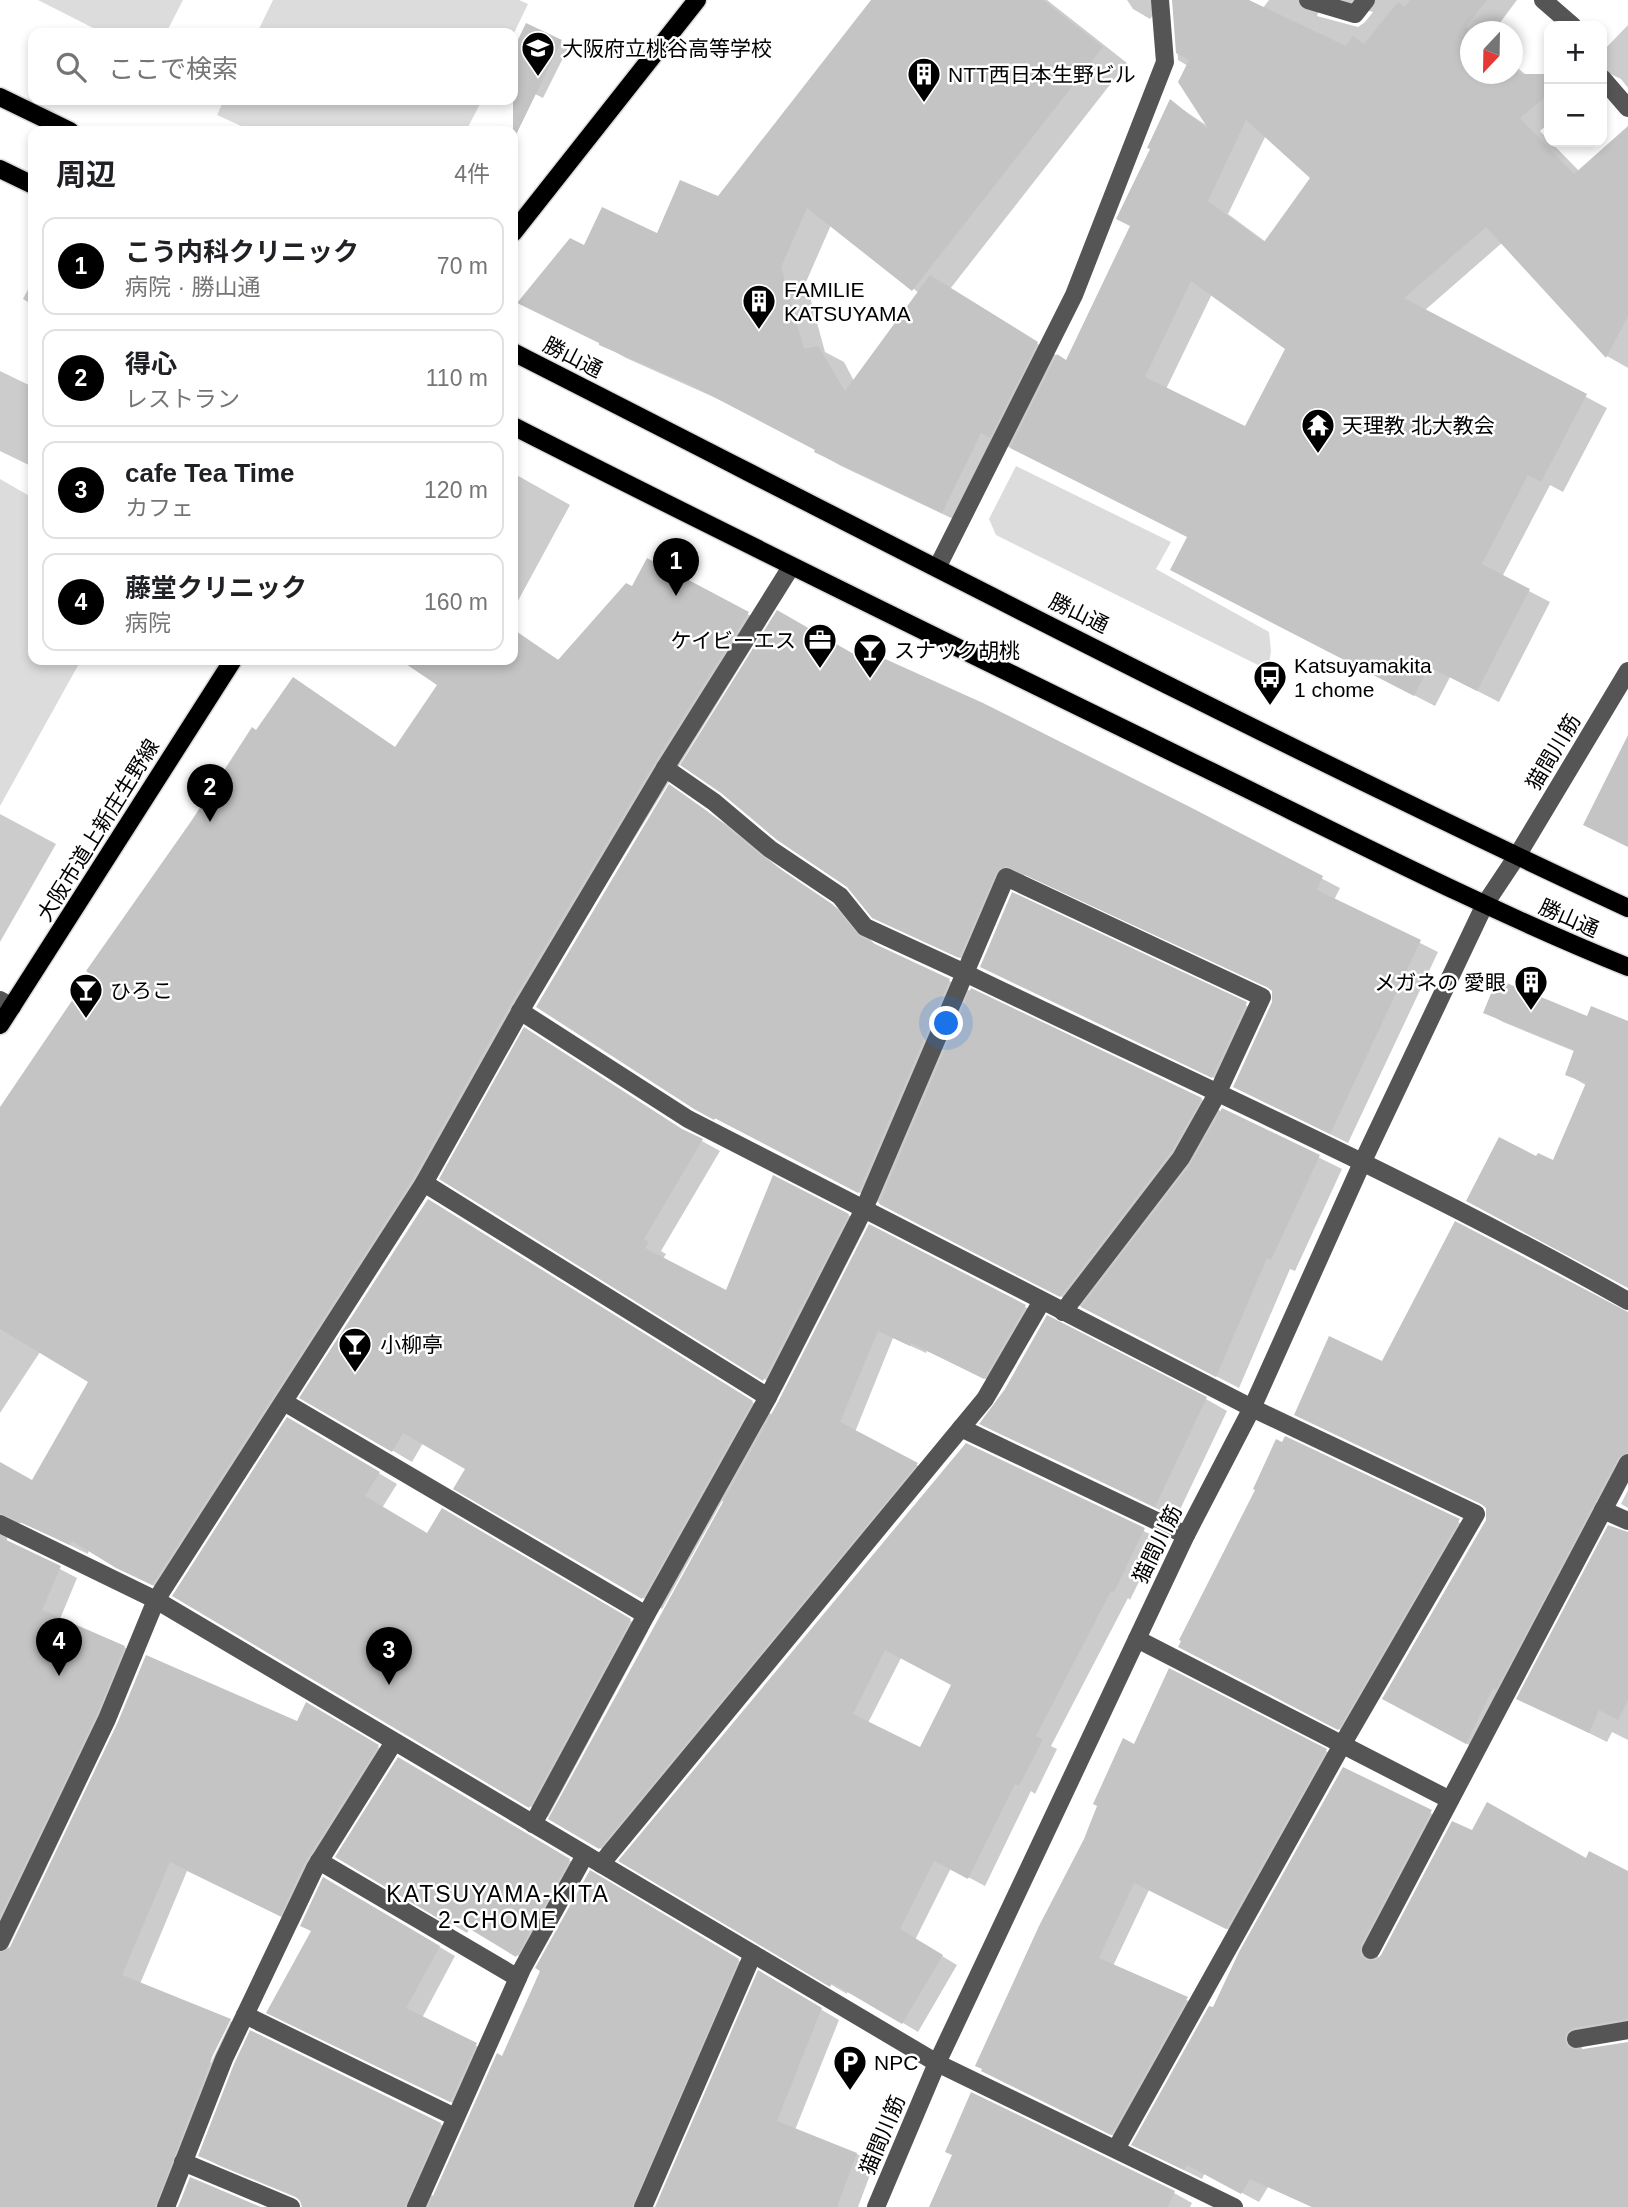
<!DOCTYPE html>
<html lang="ja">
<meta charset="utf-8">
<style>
:root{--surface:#fff;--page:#f6f6f6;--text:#202124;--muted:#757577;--line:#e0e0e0;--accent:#000}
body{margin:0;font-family:Helvetica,"Noto Sans JP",sans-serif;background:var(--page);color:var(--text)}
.controls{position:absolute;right:21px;top:21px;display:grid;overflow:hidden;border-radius:14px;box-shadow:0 4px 10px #0003}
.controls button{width:63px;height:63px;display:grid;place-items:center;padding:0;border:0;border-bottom:2px solid var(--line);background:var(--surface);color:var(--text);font:35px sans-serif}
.compass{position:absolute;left:1460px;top:21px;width:63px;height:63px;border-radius:50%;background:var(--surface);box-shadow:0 4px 10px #0003;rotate:202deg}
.you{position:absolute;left:947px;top:1024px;width:24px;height:24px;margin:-18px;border:5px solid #fff;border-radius:50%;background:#1a73e8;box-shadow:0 0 0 10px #1a73e833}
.badge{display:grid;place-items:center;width:46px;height:46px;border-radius:50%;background:var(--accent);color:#fff;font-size:23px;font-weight:700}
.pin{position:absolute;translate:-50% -58px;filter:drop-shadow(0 2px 4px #0008)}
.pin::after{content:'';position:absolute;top:37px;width:24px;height:21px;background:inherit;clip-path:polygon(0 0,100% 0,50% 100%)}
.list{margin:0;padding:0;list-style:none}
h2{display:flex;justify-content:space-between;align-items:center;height:91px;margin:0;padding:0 28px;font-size:30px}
h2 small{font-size:23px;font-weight:400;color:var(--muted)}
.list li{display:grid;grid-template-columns:46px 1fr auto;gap:21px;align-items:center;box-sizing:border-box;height:98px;margin:0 14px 14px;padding:0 14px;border:2px solid var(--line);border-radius:14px}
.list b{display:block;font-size:26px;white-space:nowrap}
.list p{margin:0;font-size:23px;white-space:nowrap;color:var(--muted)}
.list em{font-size:23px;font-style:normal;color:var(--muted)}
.icon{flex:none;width:38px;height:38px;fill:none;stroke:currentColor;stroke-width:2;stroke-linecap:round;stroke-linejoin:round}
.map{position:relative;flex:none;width:1628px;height:2207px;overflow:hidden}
.search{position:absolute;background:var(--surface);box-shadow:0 4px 10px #0003;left:28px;top:28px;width:490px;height:77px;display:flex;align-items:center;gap:18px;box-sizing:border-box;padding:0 24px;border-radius:14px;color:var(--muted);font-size:26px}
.panel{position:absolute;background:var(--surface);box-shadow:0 4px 10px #0003;left:28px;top:126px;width:490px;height:539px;border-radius:14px}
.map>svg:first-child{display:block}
.green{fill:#dcdcdc}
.shadow{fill:#0003;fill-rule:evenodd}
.building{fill:#c4c4c4;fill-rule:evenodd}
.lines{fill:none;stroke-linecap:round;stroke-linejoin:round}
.major-casing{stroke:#dbdbdb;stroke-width:21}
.minor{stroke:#555;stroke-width:18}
.major{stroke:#000;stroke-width:18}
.labels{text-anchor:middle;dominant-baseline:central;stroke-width:5;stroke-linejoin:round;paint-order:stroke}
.poi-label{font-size:21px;fill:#000;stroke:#fff;text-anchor:start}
.street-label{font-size:21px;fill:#000;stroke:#fff}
.neighbourhood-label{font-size:23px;letter-spacing:2px;fill:#000;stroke:#fff}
</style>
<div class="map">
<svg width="1628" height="2207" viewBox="0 0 1628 2207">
<rect width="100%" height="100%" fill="#fff"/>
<g class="green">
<path d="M38 0H183L166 33H103Z"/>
<path d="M273 0H519L528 4 513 35V33H257Z"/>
<path d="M224 100H482L466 131H252L217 115Z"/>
<path d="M1016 466 1171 542 1156 569 1269 632 1271 651 1268 670 996 535 989 519Z"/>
<path d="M0 479 33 498V660H81L0 806Z"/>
</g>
<g class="shadow">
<path d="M874 0H1047L1127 63 950 289 1067 362 1132 226 1152 149 1171 102 1209 127 1188 66 1178 60 1174 0H1234L1222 62 1269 0H1328L1321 4 1317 16 1358 27 1365 22 1373 12 1329 0H1517L1493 32H1470V74H1512V63L1549 95V123L1540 131 1580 172 1628 128V368L1607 356 1503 242 1424 311 1607 408 1563 492 1550 485 1502 577 1550 602 1499 702 1450 677 1435 706 1193 581 1189 537 1007 446 968 526 841 466 816 452 817 450 718 399 626 358 601 344 585 247 658 235 718 199ZM1266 135 1313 178 1266 242 1228 214ZM831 225 919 293 854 381 844 362 825 352 806 282ZM1212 294 1287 349 1245 429 1166 389Z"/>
<path d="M1127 0H1165L1150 19 1133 9Z"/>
<path d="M527 25 569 46 543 98 513 83V54Z"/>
<path d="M1628 25V88L1621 79 1602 70V52Z"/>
<path d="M33 280V305L23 299Z"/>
<path d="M0 371 33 387V467L0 451Z"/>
<path d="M513 473 570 505 513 610Z"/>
<path d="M648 560 766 624 170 1594 136 1577 89 1549 88 1554 24 1523H12L7 1530V1541L77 1578 60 1619 124 1647 141 1657 114 1725 6 1952 298 1723 307 1705 395 1757 323 1872 298 1925 187 1871 140 1984 211 2063 231 2021 247 2030 231 2065 175 2207H0V1464L32 1482 90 1382 40 1352 0 1413V1110L294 679 396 748 439 684 403 660H513V630L560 661 633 588Z"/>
<path d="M860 660 1189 809 1340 888 1334 900 1438 952 1348 1143 1235 1087 1274 1002 1273 990 1025 875 1013 882 977 966 873 916Z"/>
<path d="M669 787 727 825 784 872 852 918 877 947 1201 1099 1222 1112 1223 1110 1342 1169 1295 1271 1290 1269 1239 1388 695 1108Z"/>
<path d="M0 814 56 844 0 942Z"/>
<path d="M1013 895 1262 1013 1229 1085 982 967Z"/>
<path d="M1485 1012 1628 1023V1287L1537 1159 1554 1163 1587 1086 1567 1074 1576 1052 1503 1022Z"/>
<path d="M691 1135 720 1151 661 1251 666 1254 663 1259 727 1293 848 1215 866 1226 782 1390 442 1178Z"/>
<path d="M447 1212 773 1415 870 1227 1041 1315 1000 1386 927 1351 926 1353 893 1338 855 1432 932 1473 615 1857 551 1819 725 1503 722 1501 662 1609 456 1488 467 1468 423 1443 412 1462 302 1397Z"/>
<path d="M1628 1313V1483L1514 1698 1512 1697 1484 1753 1402 1709 1488 1520 1486 1506 1296 1415 1383 1363Z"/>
<path d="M1206 1399 1227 1411 1176 1518 982 1424Z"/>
<path d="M288 1419 397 1484 382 1508 428 1536 443 1510 648 1631 548 1817 174 1596Z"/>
<path d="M1286 1438 1475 1530 1354 1737 1196 1656 1257 1489Z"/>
<path d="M966 1445 1160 1539 1130 1600 1128 1598 1051 1746 1057 1749 1035 1794 1031 1791 985 1886 951 1868 915 1940 957 1965 918 2032 848 1990 847 1994 621 1860ZM901 1658 953 1685 921 1750 868 1723Z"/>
<path d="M1628 1490V1508L1621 1504Z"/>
<path d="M1628 1534V1740L1612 1732 1607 1742 1519 1698Z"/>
<path d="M1135 1746 1326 1751 1340 1759 1241 1936 1149 1890 1113 1966 1202 2007 1126 2142 983 2071Z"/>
<path d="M399 1759 584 1869 532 1964 470 1927 467 1933 338 1857Z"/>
<path d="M1344 1769 1448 1822 1378 1955V1961L1472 1833 1587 1860 1628 1873V2031L1582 2046V2051L1628 2043V2207H1312L1268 2187 1259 2202 1205 2173 1202 2179 1151 2154 1214 2010Z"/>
<path d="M590 1873 755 1970 652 2207H304L300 2199 218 2165 200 2155 440 2124 458 2134 431 2195 434 2196 503 2058Z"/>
<path d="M324 1879 455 1956 422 2018 492 2054 467 2110 285 2021 313 1931Z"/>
<path d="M759 1973 839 2020 795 2130 857 2154 874 2164 858 2207H657Z"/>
<path d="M1174 2193 1192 2203 1190 2207H931Z"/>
</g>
<g class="building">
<path d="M871 0H1043L1103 47 912 291 807 208 781 267 804 349 818 346 845 391 930 275 1038 342 990 438 981 433 942 513 814 452 815 450 691 385 599 345V343L517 303 570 238 584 245 602 207 657 233 680 180 718 196Z"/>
<path d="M1172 0H1249L1346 46 1353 36 1364 44 1398 2 1405 7 1410 0H1487L1466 26 1472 32 1471 74H1513V67L1520 74H1549V94L1520 118 1574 174 1628 126V316L1606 358 1486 227 1404 298 1587 394 1541 482 1528 475 1482 564 1530 589 1477 691 1429 667 1414 696 1170 570 1187 537 1010 448 1057 354 1066 360 1130 226 1116 219 1150 149 1147 148 1170 99 1209 130 1178 82 1189 60 1176 53ZM1246 120 1310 178 1264 242 1208 201ZM1191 281 1285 349 1245 426 1145 377Z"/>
<path d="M526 23 562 40 513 141V50Z"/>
<path d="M647 558 749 612 655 762 510 1005 414 1177 152 1585 116 1568 72 1541 70 1545 0 1513V1462L32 1480 88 1382 0 1329V1107L90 974 86 971 192 820 252 727 256 730 293 677 395 747 437 685 400 660H513V629L558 660 626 583 632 586Z"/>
<path d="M777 610 859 657 863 649 983 703 1190 807 1323 876 1317 890 1421 940 1330 1134 1233 1087 1272 1002V991L1267 987 1006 866 996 873 959 958 872 918 847 887 777 840 721 793 680 765Z"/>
<path d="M1628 735V847L1583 825Z"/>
<path d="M669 784 707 811 764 858 832 904 860 937 950 979 858 1193 715 1118 714 1120 694 1109 536 1007Z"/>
<path d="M1012 892 1247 1002 1212 1078 980 967Z"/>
<path d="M1497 979 1587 1016 1591 1006 1628 1021V1288L1466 1201 1499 1137 1536 1156 1538 1153 1553 1160 1586 1083 1565 1075 1574 1050 1483 1013Z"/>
<path d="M971 988 1202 1098 1171 1152 1060 1297 879 1204Z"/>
<path d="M524 1027 682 1129 703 1139 644 1239 649 1242 645 1248 726 1290 773 1175 849 1214 763 1381 439 1179Z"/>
<path d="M1222 1108 1320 1155 1271 1260 1267 1258 1216 1377 1081 1307 1190 1165Z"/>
<path d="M428 1199 753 1401 642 1599 453 1489 465 1469 403 1433 392 1452 299 1398Z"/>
<path d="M1455 1221 1628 1312V1452L1618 1458 1496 1690 1493 1688 1466 1744 1382 1699 1486 1520V1508L1481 1504 1294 1415 1329 1336 1382 1361Z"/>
<path d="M869 1224 1026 1305 984 1379 911 1343 910 1346 878 1331 840 1422 918 1463 599 1849 548 1819 778 1402Z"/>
<path d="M1047 1315 1207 1397 1155 1507 979 1424 1005 1389Z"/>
<path d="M287 1417 380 1472 365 1496 427 1533 442 1508 631 1619 529 1808 172 1596Z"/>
<path d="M1285 1436 1460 1519 1338 1730 1178 1647 1181 1641 1179 1640 1255 1490 1253 1489 1276 1439 1282 1442Z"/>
<path d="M966 1443 1145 1528 1114 1592 1111 1591 1036 1736 1043 1739 1019 1786 1015 1784 968 1879 934 1861 900 1929 943 1955 902 2024 832 1983 830 1987 618 1861ZM885 1650 951 1685 920 1747 853 1714Z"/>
<path d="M1608 1525 1628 1532V1700L1618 1720 1599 1710 1589 1733 1516 1699Z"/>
<path d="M0 1537 61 1566 42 1610 125 1646 97 1714 0 1916Z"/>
<path d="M146 1655 297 1721 306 1702 379 1745 305 1862 280 1916 170 1862 122 1975 231 2019 213 2055 155 2207H0V1953L10 1947 117 1724Z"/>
<path d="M1169 1668 1327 1749 1226 1929 1134 1883 1099 1958 1188 1997 1111 2135 981 2071 982 2069 975 2066 1039 1926 1084 1839 1097 1806 1093 1804 1123 1738 1134 1744Z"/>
<path d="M398 1757 570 1859 516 1957 455 1920 451 1926 335 1857Z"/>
<path d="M1343 1767 1432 1810 1361 1945V1955L1366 1960H1376L1381 1955 1452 1821 1472 1830 1487 1802 1586 1858 1589 1851 1628 1871V2019L1573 2028 1566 2034 1565 2040 1568 2047 1577 2050 1628 2042V2207H1312L1250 2179 1241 2194 1187 2165 1184 2170 1131 2145 1209 2006 1213 2007 1239 1952Z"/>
<path d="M590 1870 739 1959 632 2207H428L497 2053 502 2056 540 1971 535 1968Z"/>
<path d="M323 1877 440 1946 406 2008 477 2043 450 2102 266 2013 311 1931 300 1926Z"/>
<path d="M758 1970 822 2008 777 2121 857 2153 837 2207H655Z"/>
<path d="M250 2030 441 2123 405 2207H302L300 2201 295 2196 198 2156 234 2064Z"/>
<path d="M971 2092 1175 2191 1168 2207H929L952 2155 945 2152Z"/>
<path d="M190 2177 261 2207H178Z"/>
</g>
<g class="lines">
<defs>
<g id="major">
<path d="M0 97 70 131"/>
<path d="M0 169 33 185"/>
<path d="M513 233 697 0"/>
<path d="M513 352C883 540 1251 733 1628 908"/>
<path d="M513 426C739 541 966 652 1194 763 1338 833 1480 907 1628 967"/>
<path d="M0 1025 233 660"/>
</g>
</defs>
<use href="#major" class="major-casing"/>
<g class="minor">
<path d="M1308 0 1355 14 1366 0"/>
<path d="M1543 0 1573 26"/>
<path d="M1602 78 1628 108"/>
<path d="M937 568 1074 295 1165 62 1160 0"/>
<path d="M665 768 714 802 770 849 840 896 865 927 965 973 1006 877 1262 997 1217 1094 1181 1158 1063 1312"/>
<path d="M0 1000 12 1007"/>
<path d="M520 1011 688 1119 864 1209 965 973C1187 1080 1414 1180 1628 1301"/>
<path d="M424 1183 768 1397 646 1615 533 1824"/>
<path d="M768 1397 864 1209 1252 1408 1476 1514 1342 1745 1116 2149"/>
<path d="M284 1402 646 1615"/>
<path d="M961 1428 1186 1535"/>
<path d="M1603 1510 1628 1521"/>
<path d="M0 1524 156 1600 937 2063 1234 2207"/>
<path d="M1137 1639 1450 1800"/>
<path d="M319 1861 518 1978"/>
<path d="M601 1864 985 1399 1042 1301"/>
<path d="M0 1942 107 1719 156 1600 424 1183 525 1003 665 768 791 567"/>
<path d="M1371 1950 1628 1463"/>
<path d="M245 2015 455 2117"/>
<path d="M1576 2039 1628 2030"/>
<path d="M183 2162 291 2207"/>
<path d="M166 2207 224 2059 315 1868 394 1742"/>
<path d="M416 2207 522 1969 585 1855"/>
<path d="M643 2207 753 1954"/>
<path d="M876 2207 937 2063 1186 1535 1252 1408 1362 1163 1485 904 1517 856 1628 671"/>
</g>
<use href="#major" class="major"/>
</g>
<defs>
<symbol id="school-pin" viewBox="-11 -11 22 30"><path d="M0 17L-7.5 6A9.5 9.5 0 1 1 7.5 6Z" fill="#000" stroke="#fff"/><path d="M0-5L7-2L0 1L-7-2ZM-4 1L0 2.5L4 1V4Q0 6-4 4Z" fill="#fff"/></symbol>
<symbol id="building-pin" viewBox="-11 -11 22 30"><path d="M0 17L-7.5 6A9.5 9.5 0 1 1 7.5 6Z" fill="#000" stroke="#fff"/><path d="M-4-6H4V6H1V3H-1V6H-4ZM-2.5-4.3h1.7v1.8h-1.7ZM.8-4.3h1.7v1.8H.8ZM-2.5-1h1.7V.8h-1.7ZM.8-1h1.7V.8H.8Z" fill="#fff"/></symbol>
<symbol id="temple-pin" viewBox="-11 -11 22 30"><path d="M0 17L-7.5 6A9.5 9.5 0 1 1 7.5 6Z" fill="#000" stroke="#fff"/><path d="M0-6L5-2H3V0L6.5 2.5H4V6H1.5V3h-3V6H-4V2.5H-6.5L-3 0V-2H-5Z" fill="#fff"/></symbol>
<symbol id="office-pin" viewBox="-11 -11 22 30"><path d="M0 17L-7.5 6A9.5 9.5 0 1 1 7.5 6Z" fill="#000" stroke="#fff"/><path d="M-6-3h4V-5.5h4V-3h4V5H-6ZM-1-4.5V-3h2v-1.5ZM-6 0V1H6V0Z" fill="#fff"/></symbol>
<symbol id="bar-pin" viewBox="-11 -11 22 30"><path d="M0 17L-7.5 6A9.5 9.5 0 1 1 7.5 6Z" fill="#000" stroke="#fff"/><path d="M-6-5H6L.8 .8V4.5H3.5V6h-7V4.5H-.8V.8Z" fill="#fff"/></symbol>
<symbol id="bus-pin" viewBox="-11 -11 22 30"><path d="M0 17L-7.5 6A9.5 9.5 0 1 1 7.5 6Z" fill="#000" stroke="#fff"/><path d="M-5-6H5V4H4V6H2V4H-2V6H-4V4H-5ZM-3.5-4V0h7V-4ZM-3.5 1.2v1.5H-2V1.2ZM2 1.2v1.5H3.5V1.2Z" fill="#fff"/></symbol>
<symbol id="parking-pin" viewBox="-11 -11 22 30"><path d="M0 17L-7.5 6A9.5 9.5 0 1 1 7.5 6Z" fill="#000" stroke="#fff"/><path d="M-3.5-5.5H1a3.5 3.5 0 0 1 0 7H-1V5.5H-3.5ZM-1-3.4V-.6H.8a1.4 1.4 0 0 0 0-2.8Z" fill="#fff"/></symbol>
</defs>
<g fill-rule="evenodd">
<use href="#school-pin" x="519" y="29" width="38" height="52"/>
<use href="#building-pin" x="905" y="55" width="38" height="52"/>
<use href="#building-pin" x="740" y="282" width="38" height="52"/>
<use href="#temple-pin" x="1299" y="406" width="38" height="52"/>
<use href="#office-pin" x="801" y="621" width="38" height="52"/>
<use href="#bar-pin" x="851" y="631" width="38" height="52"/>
<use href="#bus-pin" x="1251" y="658" width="38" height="52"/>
<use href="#building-pin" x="1512" y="963" width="38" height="52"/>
<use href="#bar-pin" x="67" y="971" width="38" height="52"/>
<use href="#bar-pin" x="336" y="1325" width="38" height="52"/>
<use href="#parking-pin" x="831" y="2043" width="38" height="52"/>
</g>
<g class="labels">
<g class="poi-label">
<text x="562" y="48">大阪府立桃谷高等学校</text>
<text x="948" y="74">NTT西日本生野ビル</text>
<text x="784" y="289">FAMILIE<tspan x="784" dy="24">KATSUYAMA</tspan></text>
<text x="1342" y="425">天理教 北大教会</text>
<text x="796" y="640" text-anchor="end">ケイビーエス</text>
<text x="894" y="650">スナック胡桃</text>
<text x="1294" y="665">Katsuyamakita<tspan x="1294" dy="24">1 chome</tspan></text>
<text x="1506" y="982" text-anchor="end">メガネの 愛眼</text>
<text x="110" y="990">ひろこ</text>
<text x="380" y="1344">小柳亭</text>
<text x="874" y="2062">NPC</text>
</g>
<g class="street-label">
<text transform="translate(573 357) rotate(27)">勝山通</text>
<text transform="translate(1079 613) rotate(26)">勝山通</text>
<text transform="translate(1553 752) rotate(-59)">猫間川筋</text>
<text transform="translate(98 830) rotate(-58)">大阪市道上新庄生野線</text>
<text transform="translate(1569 918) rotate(24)">勝山通</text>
<text transform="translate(1157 1544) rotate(-64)">猫間川筋</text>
<text transform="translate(882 2135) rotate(-67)">猫間川筋</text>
</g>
<g class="neighbourhood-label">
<text x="498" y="1894">KATSUYAMA-KITA<tspan x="498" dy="26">2-CHOME</tspan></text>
</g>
</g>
</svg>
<div class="controls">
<button>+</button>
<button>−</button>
</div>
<svg class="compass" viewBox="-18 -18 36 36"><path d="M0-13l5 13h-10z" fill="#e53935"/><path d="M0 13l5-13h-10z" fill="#757577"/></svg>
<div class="you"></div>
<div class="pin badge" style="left:676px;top:596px">1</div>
<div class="pin badge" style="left:210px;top:822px">2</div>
<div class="pin badge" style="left:389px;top:1685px">3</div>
<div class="pin badge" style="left:59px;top:1676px">4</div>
<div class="search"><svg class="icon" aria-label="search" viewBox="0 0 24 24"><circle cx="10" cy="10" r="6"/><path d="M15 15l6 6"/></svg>ここで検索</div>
<section class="panel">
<h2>周辺<small>4件</small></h2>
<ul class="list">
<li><span class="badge">1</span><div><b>こう内科クリニック</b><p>病院 · 勝山通</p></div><em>70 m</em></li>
<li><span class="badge">2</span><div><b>得心</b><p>レストラン</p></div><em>110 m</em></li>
<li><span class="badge">3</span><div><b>cafe Tea Time</b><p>カフェ</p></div><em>120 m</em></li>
<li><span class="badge">4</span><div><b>藤堂クリニック</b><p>病院</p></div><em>160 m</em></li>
</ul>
</section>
</div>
